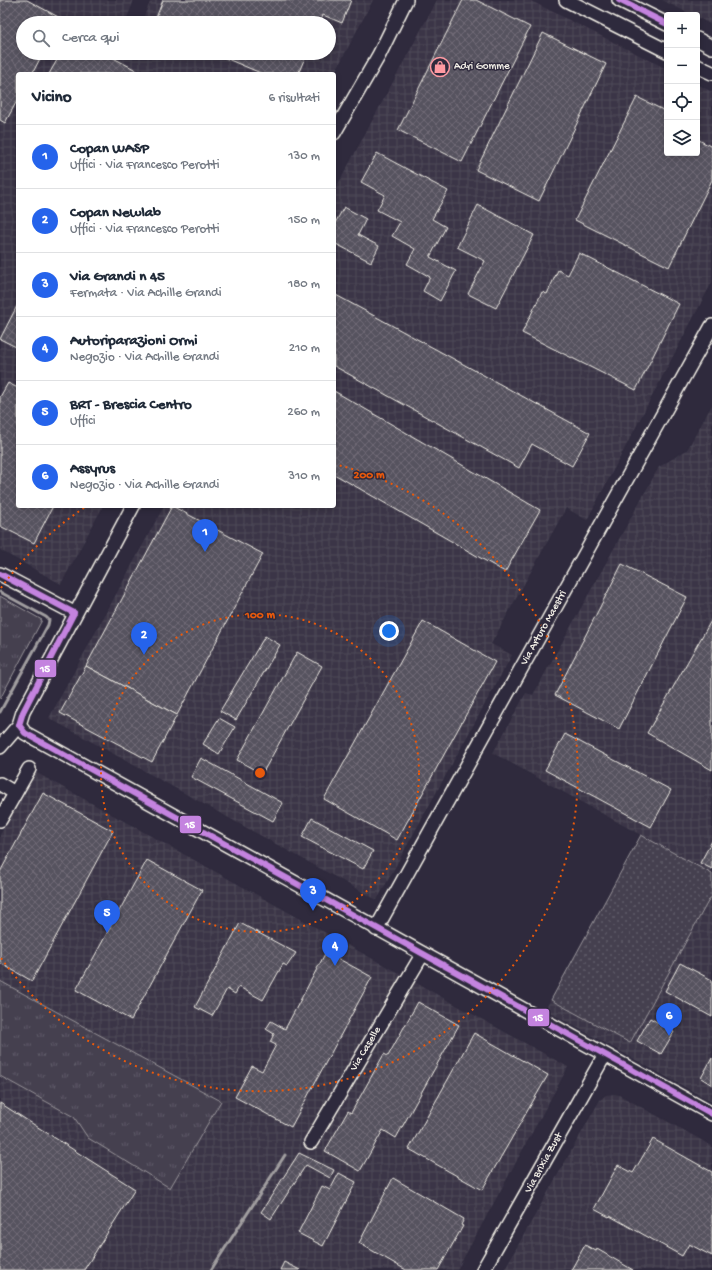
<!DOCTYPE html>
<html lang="it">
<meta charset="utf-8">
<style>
:root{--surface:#fff;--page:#f2f2f3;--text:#1f2937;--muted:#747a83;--line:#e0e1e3;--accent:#2563eb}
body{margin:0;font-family:"Gochi Hand",sans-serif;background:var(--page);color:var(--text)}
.controls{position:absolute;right:12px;top:12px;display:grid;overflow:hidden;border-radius:4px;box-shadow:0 2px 6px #0003}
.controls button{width:36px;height:36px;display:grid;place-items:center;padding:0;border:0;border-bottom:1px solid var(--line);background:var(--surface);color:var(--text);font:20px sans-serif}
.you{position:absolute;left:389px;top:631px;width:14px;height:14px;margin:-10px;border:3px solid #fff;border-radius:50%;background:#1a73e8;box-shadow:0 0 0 6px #1a73e833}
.badge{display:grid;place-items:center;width:26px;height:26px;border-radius:50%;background:var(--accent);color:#fff;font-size:13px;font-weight:700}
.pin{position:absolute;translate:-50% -33px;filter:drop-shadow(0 1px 2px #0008)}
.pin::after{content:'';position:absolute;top:21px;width:14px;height:12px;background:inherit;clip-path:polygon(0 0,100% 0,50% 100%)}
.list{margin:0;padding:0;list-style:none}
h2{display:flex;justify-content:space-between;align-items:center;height:52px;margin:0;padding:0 16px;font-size:17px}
h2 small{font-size:13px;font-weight:400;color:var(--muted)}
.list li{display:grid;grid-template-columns:26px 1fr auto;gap:12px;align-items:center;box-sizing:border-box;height:64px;padding:0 16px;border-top:1px solid var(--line)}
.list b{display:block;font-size:15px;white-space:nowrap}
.list p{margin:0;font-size:13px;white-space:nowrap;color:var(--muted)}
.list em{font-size:13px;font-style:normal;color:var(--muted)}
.icon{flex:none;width:22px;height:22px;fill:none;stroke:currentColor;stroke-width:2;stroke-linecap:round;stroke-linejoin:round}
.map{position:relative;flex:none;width:712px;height:1270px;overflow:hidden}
.search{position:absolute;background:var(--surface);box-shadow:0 2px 6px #0003;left:16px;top:16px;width:320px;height:44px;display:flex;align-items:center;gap:10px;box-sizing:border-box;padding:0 14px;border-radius:22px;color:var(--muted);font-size:15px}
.panel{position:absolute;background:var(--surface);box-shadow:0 2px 6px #0003;left:16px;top:72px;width:320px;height:436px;border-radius:4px}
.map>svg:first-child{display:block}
.industrial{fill:url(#industrial-grid)}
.grass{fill:url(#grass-tufts);stroke:#9c989c}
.park{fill:url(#park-dots);stroke:#9c989c}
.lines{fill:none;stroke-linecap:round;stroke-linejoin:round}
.stream{stroke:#a19ea0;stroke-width:3}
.building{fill:url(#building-cross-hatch);stroke:#f4f1e8}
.minor-casing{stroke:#f4f1e8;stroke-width:16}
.minor{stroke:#2f2a3d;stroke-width:13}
.bus-1-casing{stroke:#2f2a3d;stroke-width:9}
.bus-1{stroke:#c483df;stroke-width:6}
.ring{fill:none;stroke:#e8590c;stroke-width:2;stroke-dasharray:2 4}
.labels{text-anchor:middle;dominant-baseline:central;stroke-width:3;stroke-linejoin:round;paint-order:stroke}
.poi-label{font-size:11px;fill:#f4f1e8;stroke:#2f2a3d;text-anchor:start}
.street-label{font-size:11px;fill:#f4f1e8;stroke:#2f2a3d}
.centre{fill:#e8590c;stroke:#2f2a3d;stroke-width:2}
.ring-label{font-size:12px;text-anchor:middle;font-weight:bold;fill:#e8590c;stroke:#2f2a3d;stroke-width:3;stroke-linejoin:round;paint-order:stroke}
.line-badge{stroke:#2f2a3d;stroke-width:1.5}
.badge-label{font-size:11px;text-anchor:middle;font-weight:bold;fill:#fff}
</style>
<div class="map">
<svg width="712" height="1270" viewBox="0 0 712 1270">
<defs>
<pattern id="industrial-grid" width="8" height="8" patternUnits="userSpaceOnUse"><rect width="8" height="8" fill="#3b3647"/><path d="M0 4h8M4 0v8" fill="none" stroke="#4e4a59"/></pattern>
<pattern id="grass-tufts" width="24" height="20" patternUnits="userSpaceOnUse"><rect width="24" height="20" fill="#454050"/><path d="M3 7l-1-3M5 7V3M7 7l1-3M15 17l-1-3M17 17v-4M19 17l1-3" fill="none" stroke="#605c69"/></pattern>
<pattern id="park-dots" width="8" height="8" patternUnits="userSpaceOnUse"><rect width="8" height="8" fill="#454050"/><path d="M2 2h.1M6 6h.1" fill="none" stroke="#605c69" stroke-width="1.8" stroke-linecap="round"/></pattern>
<pattern id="building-cross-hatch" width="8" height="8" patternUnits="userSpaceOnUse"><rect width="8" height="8" fill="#56525f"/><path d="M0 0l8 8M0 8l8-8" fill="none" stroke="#6f6b76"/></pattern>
</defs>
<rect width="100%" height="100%" fill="#2f2a3d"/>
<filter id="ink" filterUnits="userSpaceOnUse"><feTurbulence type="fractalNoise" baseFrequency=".025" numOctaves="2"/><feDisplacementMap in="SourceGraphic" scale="8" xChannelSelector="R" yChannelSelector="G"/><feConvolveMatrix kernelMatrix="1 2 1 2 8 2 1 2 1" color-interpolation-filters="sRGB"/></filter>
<g filter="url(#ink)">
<g class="industrial">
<path d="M0 0H134L125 23H23V53H329V23H141L151 0H373L334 74H18V506H103L61 584 0 550Z"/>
<path d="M437 0H529L667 69V153H697V84L712 92V282L587 520 566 508 491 644 512 655 377 900 49 718 164 506H334V192Z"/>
<path d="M662 0H712V25L697 17V15H692Z"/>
<path d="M712 405V1102L545 1010 641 835 493 753 526 693 533 695 659 467 687 450Z"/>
<path d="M35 772 568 1067 457 1270H0V1076L74 1117 88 1138 221 1101 0 981V835Z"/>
<path d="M614 1094 619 1095 712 1146V1270H504L600 1100 606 1095Z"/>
</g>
<g class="grass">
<path d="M0 596 42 620 0 699Z"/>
<path d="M0 981 221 1101 170 1188 88 1138 74 1117 0 1076Z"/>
</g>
<path class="park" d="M641 835 712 874V898H710L630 1043 551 1000Z"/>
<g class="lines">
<g class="stream">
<path d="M0 592 46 617 49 620 48 625 0 712"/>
<path d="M211 1270 285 1155"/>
</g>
</g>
<g class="building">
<path d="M0 0H27L62 19 60 23H23V53H43L32 74H18V99L5 123 0 120Z"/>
<path d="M163 0H351L342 23 323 15 320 23H154Z"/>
<path d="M463 0H476L530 27 462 162 398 130Z"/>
<path d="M543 33 606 64 539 201 476 170Z"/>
<path d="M61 53H104L136 70 134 74H49Z"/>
<path d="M213 53H307L298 74H263Z"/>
<path d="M637 97 667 112V153H697V139L712 147V180L669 267 575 220Z"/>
<path d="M377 153 448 191 432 219 446 227 430 257 456 271 440 301 423 291 430 277 407 264 415 249 392 236 400 222 377 210 385 195 361 182Z"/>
<path d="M478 205 534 235 496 308 468 294 485 261 457 247Z"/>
<path d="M344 207 366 219 358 235 379 246 371 262 334 243V225Z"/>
<path d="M579 253 679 304 636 390 522 333 542 292 547 294 558 270 568 275Z"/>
<path d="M334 294 590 433 572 466 532 444 519 468 334 366Z"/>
<path d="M18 304V348L0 339Z"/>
<path d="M8 383 18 388V506H53L34 543 0 526V397Z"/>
<path d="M334 391 540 510 505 572 334 474Z"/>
<path d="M172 506 263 554 177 715 86 666Z"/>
<path d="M622 564 687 597 619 729 555 695Z"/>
<path d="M712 619V770L647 733Z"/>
<path d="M423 621 495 662 397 840 324 799Z"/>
<path d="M265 636 280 645 236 720 220 711Z"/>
<path d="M297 652 322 666 262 774 237 760Z"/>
<path d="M86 666 177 715 152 762 60 713Z"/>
<path d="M219 718 235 727 219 754 203 744Z"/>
<path d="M565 734 671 790 651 827 545 770Z"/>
<path d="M201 758 283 803 273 821 191 777Z"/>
<path d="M43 793 113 831 32 981 0 963V872Z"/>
<path d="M312 818 373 851 363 869 302 837Z"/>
<path d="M712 841V869L700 863Z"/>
<path d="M147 860 202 890 131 1020 76 990Z"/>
<path d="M240 923 296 953 287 966 283 964 263 1000 239 987 235 994 227 989 212 1016 195 1007Z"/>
<path d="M326 952 372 977 291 1127 235 1097 252 1066 262 1071 276 1045 270 1042 274 1034 266 1029 271 1021 285 1029Z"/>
<path d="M680 963 712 980V1017L665 991Z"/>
<path d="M418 1002 459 1025 396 1138 383 1130 360 1171 325 1151 348 1111 351 1113 384 1054 388 1056Z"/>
<path d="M650 1018 674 1032 661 1054 637 1041Z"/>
<path d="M474 1033 548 1075 482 1190 409 1149Z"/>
<path d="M712 1058V1085L701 1078Z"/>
<path d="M0 1103 135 1189 84 1270H0Z"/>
<path d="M653 1139 712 1172V1256L689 1244 682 1256 610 1216 609 1217 594 1209 618 1165 633 1173Z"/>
<path d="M299 1153 334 1170 330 1178 306 1165 271 1219 261 1212Z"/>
<path d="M339 1173 356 1182 323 1246 298 1233 322 1186 330 1190Z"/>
<path d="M393 1178 464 1219 461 1225 463 1226 438 1270H406L359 1243Z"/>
<path d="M585 1245 596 1251 597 1249 633 1270H571Z"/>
<path d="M284 1262 300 1270H280Z"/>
</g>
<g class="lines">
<defs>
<g id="minor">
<path d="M566 0 667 51"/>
<path d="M619 0 667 24"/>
<path d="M697 39 712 47"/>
<path d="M697 66 712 73"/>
<path d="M334 133 379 55 406 0"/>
<path d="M0 574 74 613"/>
<path d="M19 725 25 733 712 1114"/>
<path d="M0 747 19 725 23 712 133 506"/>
<path d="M0 784 15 793"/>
<path d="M0 820 29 769"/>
<path d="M376 929 712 326"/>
<path d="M311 1142 422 955"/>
<path d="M483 1270 604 1056"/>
</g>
</defs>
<use href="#minor" class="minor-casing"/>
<use href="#minor" class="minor"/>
<defs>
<g id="bus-1">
<path d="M619 0 667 24"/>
<path d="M0 574 74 613"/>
<path d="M19 725 25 733 712 1114"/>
<path d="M19 725 23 712 74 613"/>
</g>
</defs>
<use href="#bus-1" class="bus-1-casing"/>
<use href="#bus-1" class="bus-1"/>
</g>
</g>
<g class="ring">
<circle cx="260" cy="773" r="159"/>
<path d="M1 588A318 318 0 0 1 87 506M334 464A318 318 0 1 1 1 958"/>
</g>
<defs>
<symbol id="shop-ring" viewBox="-11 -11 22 22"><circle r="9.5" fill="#2f2a3d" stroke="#ff9aa2" stroke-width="1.5"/><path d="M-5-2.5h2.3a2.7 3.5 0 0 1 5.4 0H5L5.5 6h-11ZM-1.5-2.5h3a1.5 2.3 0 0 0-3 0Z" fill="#ff9aa2"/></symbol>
</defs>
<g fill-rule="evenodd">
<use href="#shop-ring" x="429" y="56" width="22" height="22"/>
</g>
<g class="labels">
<g class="poi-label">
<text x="454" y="67">Adri Gomme</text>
</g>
<g class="street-label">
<text transform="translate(544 628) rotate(-61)">Via Arturo Maestri</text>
<text transform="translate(366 1049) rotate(-59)">Via Caselle</text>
<text transform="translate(544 1163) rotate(-61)">Via Brixia Zust</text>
</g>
</g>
<circle cx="260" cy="773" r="6" class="centre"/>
<g class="ring-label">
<text x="369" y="478">200 m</text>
<text x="260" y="618">100 m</text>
</g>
<g class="line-badge">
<rect x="34" y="659" width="23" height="19" rx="4" fill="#c483df"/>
<rect x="179" y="815" width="23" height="19" rx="4" fill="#c483df"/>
<rect x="527" y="1008" width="23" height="19" rx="4" fill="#c483df"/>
</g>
<g class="badge-label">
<text x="45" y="672">15</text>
<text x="190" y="828">15</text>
<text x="538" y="1021">15</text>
</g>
</svg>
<div class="controls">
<button>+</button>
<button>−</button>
<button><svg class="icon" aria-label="locate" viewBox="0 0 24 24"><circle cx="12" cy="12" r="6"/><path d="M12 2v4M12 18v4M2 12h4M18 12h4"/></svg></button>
<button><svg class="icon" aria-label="layers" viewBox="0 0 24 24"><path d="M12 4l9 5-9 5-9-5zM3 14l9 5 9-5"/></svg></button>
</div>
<div class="you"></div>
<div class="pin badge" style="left:205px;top:552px">1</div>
<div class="pin badge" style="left:144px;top:655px">2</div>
<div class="pin badge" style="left:313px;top:911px">3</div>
<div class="pin badge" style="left:335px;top:966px">4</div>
<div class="pin badge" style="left:107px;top:933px">5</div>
<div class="pin badge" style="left:669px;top:1036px">6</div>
<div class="search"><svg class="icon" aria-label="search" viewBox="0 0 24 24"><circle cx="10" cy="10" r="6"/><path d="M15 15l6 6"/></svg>Cerca qui</div>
<section class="panel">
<h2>Vicino<small>6 risultati</small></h2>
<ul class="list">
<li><span class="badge">1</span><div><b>Copan WASP</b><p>Uffici · Via Francesco Perotti</p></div><em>130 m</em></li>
<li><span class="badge">2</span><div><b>Copan Newlab</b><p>Uffici · Via Francesco Perotti</p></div><em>150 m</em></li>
<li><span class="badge">3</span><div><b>Via Grandi n 45</b><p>Fermata · Via Achille Grandi</p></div><em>180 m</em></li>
<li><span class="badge">4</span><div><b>Autoriparazioni Ormi</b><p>Negozio · Via Achille Grandi</p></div><em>210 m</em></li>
<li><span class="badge">5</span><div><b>BRT - Brescia Centro</b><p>Uffici</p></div><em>260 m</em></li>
<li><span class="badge">6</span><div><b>Assyrus</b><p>Negozio · Via Achille Grandi</p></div><em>310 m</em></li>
</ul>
</section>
</div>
